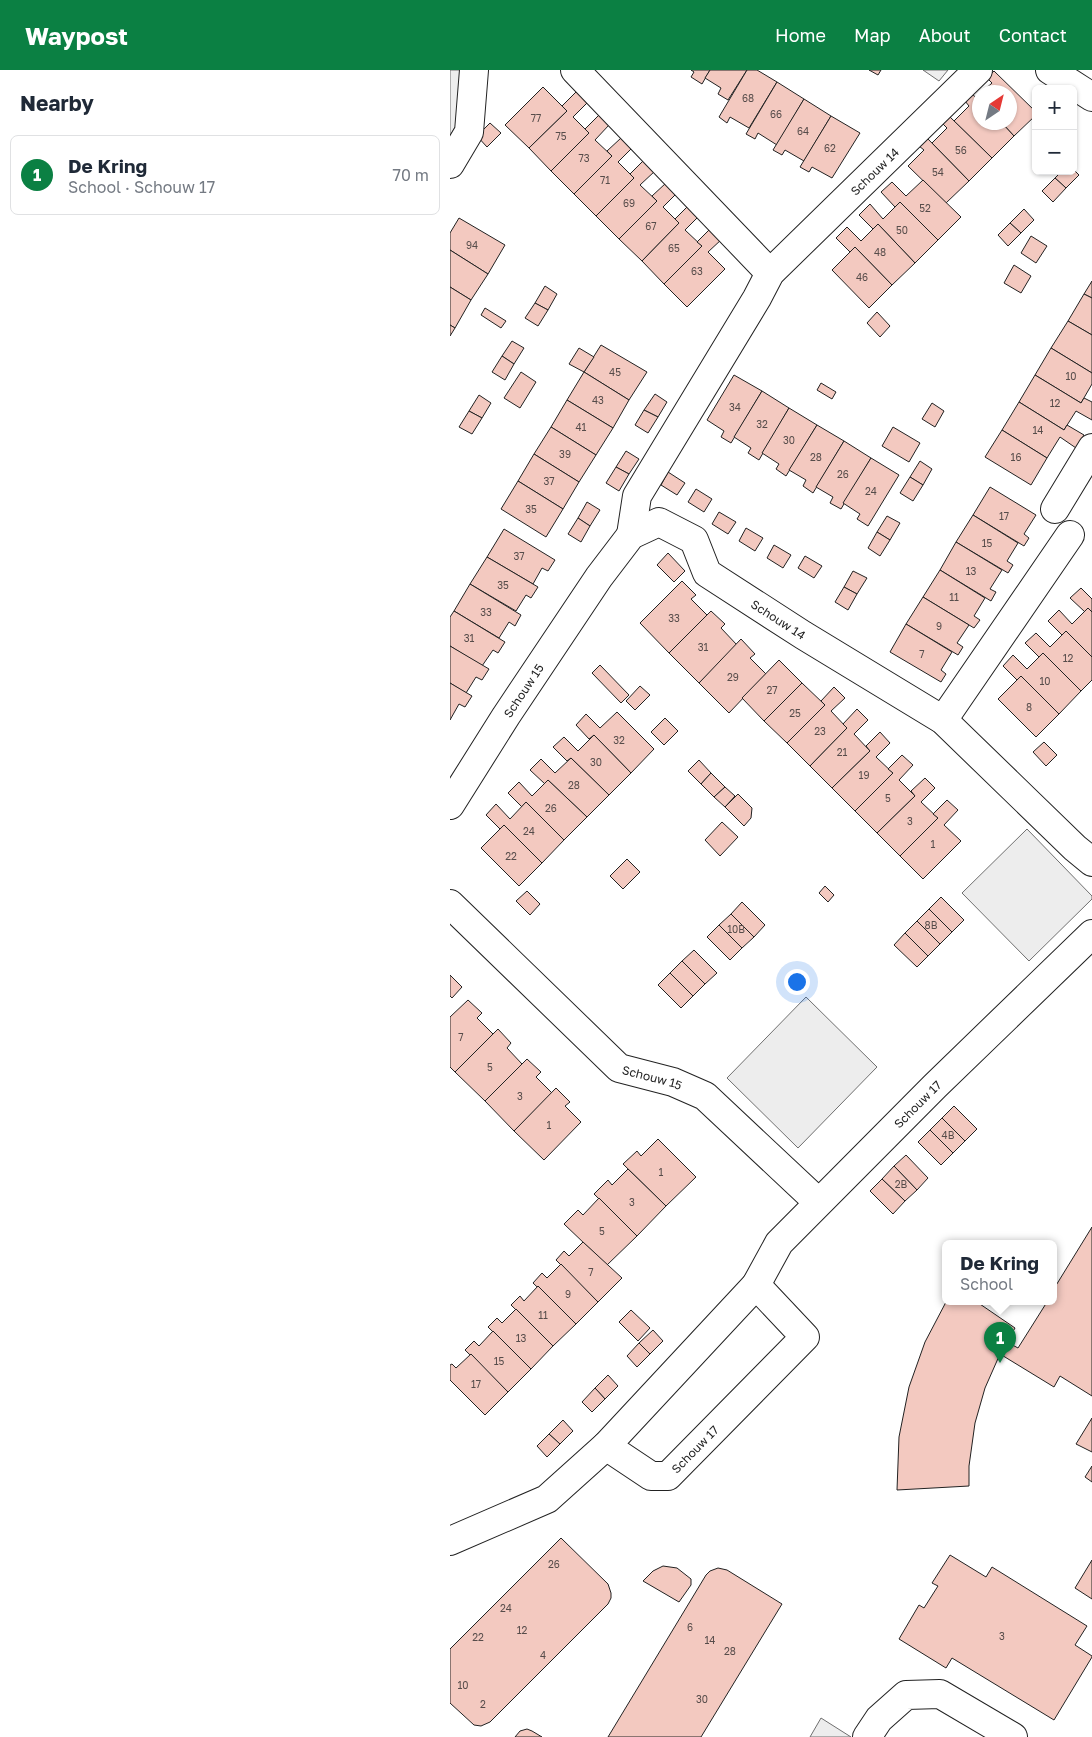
<!DOCTYPE html>
<meta charset="utf-8">
<style>
:root{--surface:#fff;--page:#f6f6f7;--text:#1f2937;--muted:#747a83;--line:#e0e1e3;--accent:#0b8043}
body{margin:0;font-family:"Golos Text",sans-serif;background:var(--page);color:var(--text)}
.controls{position:absolute;right:15px;top:15px;display:grid;overflow:hidden;border-radius:8px;box-shadow:0 1px 4px #0004}
.controls button{width:45px;height:45px;display:grid;place-items:center;padding:0;border:0;border-bottom:1px solid var(--line);background:var(--surface);color:var(--text);font:25px sans-serif}
.compass{position:absolute;left:522px;top:15px;width:45px;height:45px;border-radius:50%;background:var(--surface);box-shadow:0 1px 4px #0004;rotate:35deg}
.you{position:absolute;left:346px;top:911px;width:18px;height:18px;margin:-12px;border:4px solid #fff;border-radius:50%;background:#1a73e8;box-shadow:0 0 0 8px #1a73e833}
.badge{display:grid;place-items:center;width:32px;height:32px;border-radius:50%;background:var(--accent);color:#fff;font-size:16px;font-weight:700}
.pin{position:absolute;translate:-50% -41px;filter:drop-shadow(0 1px 2px #0008)}
.pin::after{content:'';position:absolute;top:26px;width:18px;height:15px;background:inherit;clip-path:polygon(0 0,100% 0,50% 100%)}
.popup{position:absolute;left:492px;top:1170px;width:115px;height:65px;box-sizing:border-box;display:grid;place-content:center;border-radius:8px;background:var(--surface);filter:drop-shadow(0 1px 4px #0005);font-size:16px;white-space:nowrap;color:var(--muted)}
.popup b{font-size:19px;color:var(--text)}
.popup::after{content:'';position:absolute;left:50%;top:100%;margin-left:-10px;border:10px solid transparent;border-top-color:var(--surface)}
.list{margin:0;padding:0;list-style:none}
h2{display:flex;justify-content:space-between;align-items:center;height:65px;margin:0;padding:0 20px;font-size:21px}
h2 small{font-size:16px;font-weight:400;color:var(--muted)}
.list li{display:grid;grid-template-columns:32px 1fr auto;gap:15px;align-items:center;box-sizing:border-box;height:80px;margin:0 10px 10px;padding:0 10px;border:1px solid var(--line);border-radius:8px}
.list b{display:block;font-size:19px;white-space:nowrap}
.list p{margin:0;font-size:16px;white-space:nowrap;color:var(--muted)}
.list em{font-size:16px;font-style:normal;color:var(--muted)}
.map{position:relative;flex:none;width:642px;height:1667px;overflow:hidden}
header{display:flex;align-items:center;gap:30px;box-sizing:border-box;height:70px;padding:0 25px;background:var(--accent);color:#fff}
header strong{font-size:24px}
nav{display:flex;gap:28px;margin-inline-start:auto;font-size:18px}
main{display:flex}
aside{flex:1;background:var(--surface)}
.map>svg:first-child{display:block}
.green{fill:#eee;stroke:#6f6f6f}
.parking{fill:#ededed;stroke:#6f6f6f}
.building{fill:#f3c9c0;stroke:#222}
.lines{fill:none;stroke-linecap:round;stroke-linejoin:round}
.minor-casing{stroke:#222;stroke-width:30}
.minor{stroke:#fff;stroke-width:28}
.labels{text-anchor:middle;dominant-baseline:central;stroke-width:4;stroke-linejoin:round;paint-order:stroke}
.number-label{font-size:10px;fill:#564c4a}
.street-label{font-size:12px;fill:#222;stroke:#fff}
</style>
<header>
<strong>Waypost</strong>
<nav><a>Home</a><a>Map</a><a>About</a><a>Contact</a></nav>
</header>
<main>
<aside>
<h2>Nearby<small></small></h2>
<ul class="list">
<li><span class="badge">1</span><div><b>De Kring</b><p>School · Schouw 17</p></div><em>70 m</em></li>
</ul>
</aside>
<div class="map">
<svg width="642" height="1667" viewBox="0 0 642 1667">
<rect width="100%" height="100%" fill="#fff"/>
<g class="green">
<path d="M0 0H11V47L0 66Z"/>
<path d="M473 0H498L489 11Z"/>
</g>
<g class="parking">
<path d="M577 759 642 826V829L579 891 512 823Z"/>
<path d="M356 927 427 997 348 1078 277 1008Z"/>
<path d="M371 1648 401 1667H360Z"/>
</g>
<g class="building">
<path d="M241 0H260L252 14 241 7 244 2Z"/>
<path d="M260 0H297L278 30 268 24 271 18 255 8Z"/>
<path d="M297 0H307L327 12 299 58 280 47 277 53 269 47Z"/>
<path d="M419 0H431L428 5Z"/>
<path d="M544 1 586 42V45L564 66 551 52H560V22H532L542 13 537 8Z"/>
<path d="M327 12 354 29 327 75 308 63 305 69 296 64Z"/>
<path d="M93 17 117 41 79 78 55 55Z"/>
<path d="M126 22 137 33 123 47 139 63 101 101 79 78 117 41 112 36Z"/>
<path d="M522 24 530 31V52H551L564 66 542 88 504 51 519 36 515 31Z"/>
<path d="M354 29 381 46 354 91 335 80 332 85 323 80Z"/>
<path d="M149 45 159 55 145 70 162 86 124 124 101 101 139 63 135 59Z"/>
<path d="M381 46 410 63 382 108 362 97 359 102 350 97Z"/>
<path d="M499 46 542 88 519 111 482 73 497 58 492 53Z"/>
<path d="M40 53 51 63 37 77 27 66Z"/>
<path d="M171 68 182 78 168 92 184 108 146 146 124 124 162 86 157 81Z"/>
<path d="M477 68 519 111 496 133 458 96 474 80 469 76Z"/>
<path d="M194 90 205 101 190 115 207 131 169 169 146 146 184 108 180 104Z"/>
<path d="M623 99 629 105 616 118 605 108 612 101H623Z"/>
<path d="M605 108 616 118 603 132 592 121Z"/>
<path d="M473 110 511 147 488 170 450 132 445 137 431 122 442 112 456 126Z"/>
<path d="M216 113 227 123 213 137 229 153 192 191 169 169 207 131 202 126Z"/>
<path d="M450 132 488 170 465 193 428 154 423 159 409 145 420 134 433 149Z"/>
<path d="M239 135 249 146 235 160 252 176 214 214 192 191 229 153 225 149Z"/>
<path d="M574 139 584 150 571 163 560 153Z"/>
<path d="M9 148 55 175 38 204 0 180V163Z"/>
<path d="M560 153 571 163 558 176 548 165Z"/>
<path d="M428 154 465 193 442 215 405 177 400 182 386 168 397 157 411 171Z"/>
<path d="M261 158 272 169 258 182 275 199 237 237 214 214 252 176 247 172Z"/>
<path d="M581 166 597 176 586 193 571 183Z"/>
<path d="M405 177 442 215 419 238 382 200Z"/>
<path d="M0 180 38 204 21 230 0 217Z"/>
<path d="M564 195 581 206 571 223 554 213Z"/>
<path d="M642 211V228L634 224Z"/>
<path d="M95 216 107 224 98 240 85 233Z"/>
<path d="M0 217 21 230 5 258 0 255Z"/>
<path d="M634 224 642 228V265L618 251Z"/>
<path d="M85 233 98 240 88 256 75 248Z"/>
<path d="M35 238 56 251 51 258 31 245Z"/>
<path d="M427 242 440 256 430 267 417 253Z"/>
<path d="M618 251 642 265V303L601 278Z"/>
<path d="M0 255 5 258 0 266Z"/>
<path d="M62 271 74 278 64 294 52 286Z"/>
<path d="M151 275 197 302 179 330 134 302Z"/>
<path d="M129 278 144 287 134 302 119 294Z"/>
<path d="M601 278 642 303V314L631 333 585 305Z"/>
<path d="M52 286 64 294 55 310 42 302Z"/>
<path d="M71 302 86 312 70 338 54 328Z"/>
<path d="M134 302 179 330 163 358 117 330Z"/>
<path d="M284 305 312 321 281 373 271 367 274 361 257 350Z"/>
<path d="M585 305 631 333 634 328 642 332V350L626 341 614 360 569 332Z"/>
<path d="M371 313 386 322 382 329 367 320Z"/>
<path d="M312 321 339 338 309 390 298 383 301 378 284 367Z"/>
<path d="M205 324 217 332 208 347 194 340Z"/>
<path d="M29 325 41 333 32 348 19 341Z"/>
<path d="M117 330 163 358 146 385 101 357Z"/>
<path d="M569 332 614 360 617 355 634 365 626 378 610 367 597 388 552 360Z"/>
<path d="M482 333 494 341 485 357 472 349Z"/>
<path d="M339 338 367 355 336 406 326 399 329 394 312 383Z"/>
<path d="M194 340 208 347 198 363 185 355Z"/>
<path d="M19 341 32 348 22 364 9 357Z"/>
<path d="M367 355 394 371 363 423 353 416 356 410 339 400Z"/>
<path d="M101 357 146 385 129 412 84 384Z"/>
<path d="M443 357 470 373 459 392 432 376Z"/>
<path d="M552 360 597 388 581 415 535 387Z"/>
<path d="M394 371 421 388 391 439 380 433 383 427 366 417Z"/>
<path d="M176 381 189 389 179 404 166 397Z"/>
<path d="M84 384 129 412 113 439 68 411Z"/>
<path d="M421 388 449 405 418 456 407 449 410 444 393 433Z"/>
<path d="M470 391 482 399 473 415 460 407Z"/>
<path d="M166 397 179 404 169 421 156 413Z"/>
<path d="M218 402 235 413 227 425 211 415Z"/>
<path d="M460 407 473 415 463 431 450 423Z"/>
<path d="M68 411 113 439 96 467 51 439Z"/>
<path d="M540 417 586 445 574 464 579 468 574 476 523 445Z"/>
<path d="M246 419 262 429 254 442 238 432Z"/>
<path d="M137 432 150 440 140 456 128 448Z"/>
<path d="M269 442 286 452 278 464 262 454Z"/>
<path d="M523 445 568 473 557 491 563 495 558 503 506 472Z"/>
<path d="M437 446 450 453 440 470 427 462Z"/>
<path d="M128 448 140 456 131 472 118 464Z"/>
<path d="M296 458 313 468 305 481 289 471Z"/>
<path d="M54 459 105 490 98 501 92 498 83 514 37 487Z"/>
<path d="M427 462 440 470 430 486 418 478Z"/>
<path d="M506 472 552 500 540 519 546 522 541 531 490 500Z"/>
<path d="M324 475 341 485 333 498 317 488Z"/>
<path d="M218 483 235 501 224 512 207 495Z"/>
<path d="M355 486 372 496 364 508 348 498Z"/>
<path d="M37 487 88 517 81 528 76 525 66 541 20 514Z"/>
<path d="M490 500 535 528 524 546 530 550 524 558 473 527Z"/>
<path d="M403 501 417 508 407 524 394 517Z"/>
<path d="M232 511 246 525 241 529 257 545 219 583 190 553Z"/>
<path d="M20 514 71 545 65 556 59 552 49 568 4 541Z"/>
<path d="M394 517 407 524 398 540 385 532Z"/>
<path d="M631 518 642 529V542L638 538 635 542 620 528Z"/>
<path d="M473 527 519 555 507 573 513 577 508 585 456 554Z"/>
<path d="M638 538 642 542V587L616 561 612 565 598 551 609 540 622 554Z"/>
<path d="M4 541 55 572 48 583 43 580 32 596 0 576V547Z"/>
<path d="M261 541 275 554 271 558 287 575 249 613 219 583Z"/>
<path d="M456 554 502 582 491 600 496 604 491 612 440 582Z"/>
<path d="M616 561 642 587V610L631 621 593 583 589 587 575 573 586 563 600 577Z"/>
<path d="M291 569 305 584 300 588 316 604 279 643 249 613Z"/>
<path d="M0 576 39 599 32 610 26 607 16 623 0 613Z"/>
<path d="M593 583 631 621 609 644 571 606 567 610 553 596 563 585 577 599Z"/>
<path d="M329 590 352 613 314 651 292 628Z"/>
<path d="M150 595 179 625 171 633 142 603Z"/>
<path d="M571 606 609 644 586 667 548 629Z"/>
<path d="M0 613 22 626 15 637 9 634 0 650Z"/>
<path d="M352 613 375 635 337 673 314 651Z"/>
<path d="M190 616 200 625 185 640 176 631Z"/>
<path d="M384 617 395 628 381 641 397 658 360 696 337 673 375 635 371 631Z"/>
<path d="M407 639 418 650 404 664 420 681 382 718 360 696 397 658 393 654Z"/>
<path d="M167 642 204 679 181 703 144 665 139 669 126 655 136 644 150 658Z"/>
<path d="M215 648 228 661 214 675 201 662Z"/>
<path d="M430 662 440 673 426 687 443 703 405 741 382 718 420 681 416 676Z"/>
<path d="M144 665 181 703 159 725 121 688 117 691 103 677 114 667 128 681Z"/>
<path d="M594 672 607 685 596 696 583 682Z"/>
<path d="M452 685 463 695 449 710 465 726 427 763 405 741 443 703 438 699Z"/>
<path d="M121 688 159 725 137 747 98 710 95 714 80 700 91 689 105 703Z"/>
<path d="M249 690 261 703 251 714 238 701Z"/>
<path d="M261 703 275 717 264 727 251 714Z"/>
<path d="M475 708 485 718 471 732 488 748 450 786 427 763 465 726 461 721Z"/>
<path d="M98 710 137 747 114 770 76 732 72 737 58 723 69 712 82 726Z"/>
<path d="M275 717 285 726 275 737 264 727Z"/>
<path d="M288 724 302 738 301 748 294 756 275 737Z"/>
<path d="M497 730 508 740 494 755 511 771 473 809 450 786 488 748 483 744Z"/>
<path d="M76 732 114 770 92 793 54 755 50 759 36 745 46 734 60 749Z"/>
<path d="M272 752 288 767 270 786 255 770Z"/>
<path d="M54 755 92 793 69 816 31 778Z"/>
<path d="M177 789 190 802 173 819 160 806Z"/>
<path d="M375 816 384 825 378 832 369 823Z"/>
<path d="M77 821 90 834 80 845 66 831Z"/>
<path d="M491 827 514 850 502 862 479 839Z"/>
<path d="M292 832 315 855 304 867 281 844Z"/>
<path d="M479 839 502 862 490 874 467 851Z"/>
<path d="M281 844 304 867 292 878 269 855Z"/>
<path d="M467 851 490 874 478 886 455 863Z"/>
<path d="M269 855 292 878 280 890 257 867Z"/>
<path d="M455 863 478 886 467 897 444 875Z"/>
<path d="M244 880 267 903 255 914 232 891Z"/>
<path d="M232 891 255 914 243 926 220 903Z"/>
<path d="M220 903 243 926 231 938 208 915Z"/>
<path d="M0 905 12 917 2 928 0 926Z"/>
<path d="M18 930 32 943 27 948 43 964 5 1002 0 997V947Z"/>
<path d="M48 959 61 973 57 978 72 994 35 1031 5 1002Z"/>
<path d="M77 989 91 1002 86 1007 102 1023 64 1061 35 1031Z"/>
<path d="M106 1018 120 1032 115 1036 131 1052 94 1090 64 1061Z"/>
<path d="M504 1036 527 1059 515 1071 492 1048Z"/>
<path d="M492 1048 515 1071 503 1083 480 1060Z"/>
<path d="M480 1060 503 1083 491 1095 468 1072Z"/>
<path d="M208 1069 246 1107 216 1136 173 1094 187 1081 191 1086Z"/>
<path d="M456 1085 478 1108 467 1120 444 1096Z"/>
<path d="M444 1096 467 1120 455 1131 432 1109Z"/>
<path d="M178 1099 216 1136 187 1166 144 1124 158 1110 162 1115Z"/>
<path d="M432 1109 455 1131 443 1144 420 1121Z"/>
<path d="M149 1128 187 1166 157 1195 114 1154 128 1140 133 1145Z"/>
<path d="M642 1157V1326L610 1306 604 1317 550 1284 535 1318 525 1353 519 1396V1416L447 1420 449 1367 459 1317 475 1272 496 1232H527L565 1258 557 1272 568 1278 597 1232H604L605 1217Z"/>
<path d="M133 1172 172 1208 148 1232 106 1190 114 1181 119 1186Z"/>
<path d="M111 1194 148 1232 126 1254 83 1213 92 1203 97 1208Z"/>
<path d="M88 1216 126 1254 103 1276 61 1235 70 1226 74 1231Z"/>
<path d="M66 1239 103 1276 81 1299 38 1257 47 1248 52 1253Z"/>
<path d="M181 1240 200 1258 188 1271 169 1252Z"/>
<path d="M203 1260 213 1271 200 1284 189 1273Z"/>
<path d="M43 1261 81 1299 58 1322 15 1280 24 1271 29 1276Z"/>
<path d="M189 1273 200 1284 187 1297 177 1286Z"/>
<path d="M21 1284 58 1322 35 1345 0 1310V1295L2 1294 6 1298Z"/>
<path d="M158 1305 168 1316 155 1329 145 1318Z"/>
<path d="M145 1318 155 1329 142 1342 132 1332Z"/>
<path d="M642 1348V1382L626 1374Z"/>
<path d="M113 1350 123 1361 110 1374 99 1364Z"/>
<path d="M99 1364 110 1374 97 1387 87 1376Z"/>
<path d="M642 1396V1412L635 1407Z"/>
<path d="M111 1468 158 1514 161 1523V1528L158 1534 40 1652 31 1656 24 1655 0 1633V1579Z"/>
<path d="M500 1485 536 1507 542 1497 637 1556 625 1575 642 1586V1587L604 1650 502 1588 496 1598 449 1569 469 1535 474 1538 488 1516 482 1513Z"/>
<path d="M642 1490V1529L625 1518Z"/>
<path d="M213 1496 227 1498 241 1509V1515L229 1532 193 1511 203 1501Z"/>
<path d="M268 1498 277 1500 332 1534 251 1667H158L256 1505 260 1501Z"/>
<path d="M77 1659 82 1661 92 1667H65L70 1661Z"/>
</g>
<g class="lines">
<defs>
<g id="minor">
<path d="M125 0 320 203"/>
<path d="M600 0 642 27"/>
<path d="M0 94 19 62 24 0"/>
<path d="M605 439 642 378"/>
<path id="s1" d="M181 465 187 426 307 228 320 203 528 0"/>
<path d="M493 650 620 465"/>
<path id="s2" d="M0 735 56 646 149 507 181 465 209 452 244 470 257 503 353 565 493 650 625 778 642 792"/>
<path id="s3" d="M0 834 169 998 223 1012 255 1026 368 1132"/>
<path id="s4" d="M156 1376 201 1406H218L355 1267 306 1215"/>
<path id="s5" d="M0 1471 97 1429 156 1376 306 1215 329 1173 485 1016 642 864"/>
<path d="M417 1667 429 1649 456 1625 490 1624 563 1667"/>
</g>
</defs>
<use href="#minor" class="minor-casing"/>
<use href="#minor" class="minor"/>
</g>
<g class="labels">
<g class="number-label">
<text x="298" y="28">68</text>
<text x="326" y="44">66</text>
<text x="86" y="48">77</text>
<text x="353" y="61">64</text>
<text x="111" y="66">75</text>
<text x="380" y="78">62</text>
<text x="511" y="80">56</text>
<text x="134" y="88">73</text>
<text x="488" y="102">54</text>
<text x="155" y="110">71</text>
<text x="179" y="133">69</text>
<text x="475" y="138">52</text>
<text x="201" y="156">67</text>
<text x="452" y="160">50</text>
<text x="22" y="175">94</text>
<text x="224" y="178">65</text>
<text x="430" y="182">48</text>
<text x="247" y="201">63</text>
<text x="412" y="207">46</text>
<text x="165" y="302">45</text>
<text x="621" y="306">10</text>
<text x="148" y="330">43</text>
<text x="605" y="333">12</text>
<text x="285" y="337">34</text>
<text x="312" y="354">32</text>
<text x="131" y="357">41</text>
<text x="588" y="360">14</text>
<text x="339" y="370">30</text>
<text x="115" y="384">39</text>
<text x="366" y="387">28</text>
<text x="566" y="387">16</text>
<text x="393" y="404">26</text>
<text x="99" y="411">37</text>
<text x="421" y="421">24</text>
<text x="81" y="439">35</text>
<text x="554" y="446">17</text>
<text x="537" y="473">15</text>
<text x="69" y="486">37</text>
<text x="521" y="501">13</text>
<text x="53" y="515">35</text>
<text x="504" y="527">11</text>
<text x="36" y="542">33</text>
<text x="224" y="548">33</text>
<text x="489" y="556">9</text>
<text x="19" y="568">31</text>
<text x="253" y="577">31</text>
<text x="472" y="584">7</text>
<text x="618" y="588">12</text>
<text x="283" y="607">29</text>
<text x="595" y="611">10</text>
<text x="322" y="620">27</text>
<text x="579" y="637">8</text>
<text x="345" y="643">25</text>
<text x="370" y="661">23</text>
<text x="169" y="670">32</text>
<text x="392" y="682">21</text>
<text x="146" y="692">30</text>
<text x="414" y="705">19</text>
<text x="124" y="715">28</text>
<text x="438" y="728">5</text>
<text x="101" y="738">26</text>
<text x="460" y="751">3</text>
<text x="79" y="761">24</text>
<text x="483" y="774">1</text>
<text x="61" y="786">22</text>
<text x="481" y="855">8B</text>
<text x="286" y="859">10B</text>
<text x="11" y="967">7</text>
<text x="40" y="997">5</text>
<text x="70" y="1026">3</text>
<text x="99" y="1055">1</text>
<text x="498" y="1065">4B</text>
<text x="211" y="1102">1</text>
<text x="451" y="1114">2B</text>
<text x="182" y="1132">3</text>
<text x="152" y="1161">5</text>
<text x="141" y="1202">7</text>
<text x="118" y="1224">9</text>
<text x="93" y="1245">11</text>
<text x="71" y="1268">13</text>
<text x="49" y="1291">15</text>
<text x="26" y="1314">17</text>
<text x="104" y="1494">26</text>
<text x="56" y="1538">24</text>
<text x="240" y="1557">6</text>
<text x="72" y="1560">12</text>
<text x="552" y="1566">3</text>
<text x="28" y="1567">22</text>
<text x="260" y="1570">14</text>
<text x="280" y="1581">28</text>
<text x="93" y="1585">4</text>
<text x="13" y="1615">10</text>
<text x="252" y="1629">30</text>
<text x="33" y="1634">2</text>
</g>
<g class="street-label">
<text stroke="none"><textPath href="#s1" startOffset="445">Schouw 14</textPath></text>
<text stroke="none"><textPath href="#s2" startOffset="516">Schouw 14</textPath></text>
<text stroke="none"><textPath href="#s2" startOffset="136">Schouw 15</textPath></text>
<text stroke="none"><textPath href="#s3" startOffset="270">Schouw 15</textPath></text>
<text stroke="none"><textPath href="#s5" startOffset="649">Schouw 17</textPath></text>
<text stroke="none"><textPath href="#s4" startOffset="109">Schouw 17</textPath></text>
</g>
</g>
</svg>
<div class="controls">
<button>+</button>
<button>−</button>
</div>
<svg class="compass" viewBox="-18 -18 36 36"><path d="M0-13l5 13h-10z" fill="#e53935"/><path d="M0 13l5-13h-10z" fill="#747a83"/></svg>
<div class="you"></div>
<div class="pin badge" style="left:550px;top:1293px">1</div>
<div class="popup"><b>De Kring</b>School</div>
</div>
</main>
